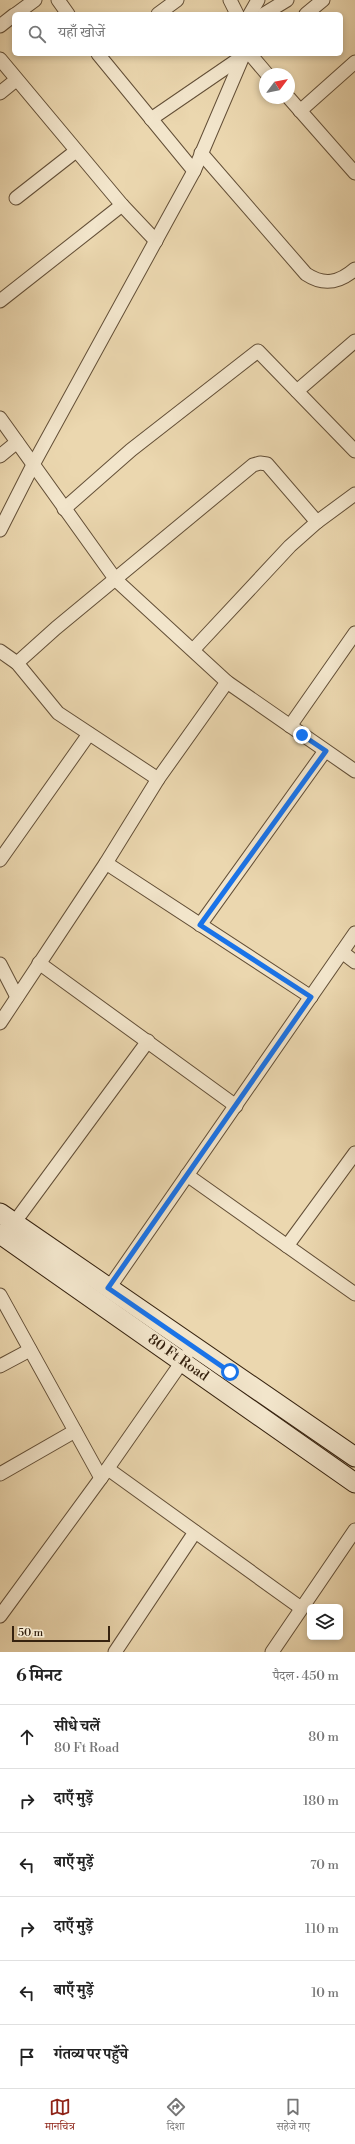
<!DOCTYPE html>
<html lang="hi">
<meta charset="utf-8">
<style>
:root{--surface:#fff;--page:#f6f6f6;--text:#222;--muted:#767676;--line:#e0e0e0;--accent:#8f2418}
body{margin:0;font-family:"Libre Bodoni","Noto Serif Devanagari",serif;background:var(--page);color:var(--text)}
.controls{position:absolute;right:12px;bottom:12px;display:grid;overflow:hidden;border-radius:6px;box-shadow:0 2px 6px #0003}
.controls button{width:36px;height:36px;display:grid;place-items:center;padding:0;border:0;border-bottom:1px solid var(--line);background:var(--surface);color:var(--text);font:20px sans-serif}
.compass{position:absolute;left:259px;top:68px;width:36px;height:36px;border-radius:50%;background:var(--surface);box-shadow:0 2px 6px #0003;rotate:58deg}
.scale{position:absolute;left:12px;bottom:10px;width:98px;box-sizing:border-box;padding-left:4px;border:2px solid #36220f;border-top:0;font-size:11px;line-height:14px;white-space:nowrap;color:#36220f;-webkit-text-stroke:3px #f2e5cb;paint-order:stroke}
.stop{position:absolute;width:12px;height:12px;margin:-9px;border:3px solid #1a73e8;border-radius:50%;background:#fff}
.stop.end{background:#1a73e8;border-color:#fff;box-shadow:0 1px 4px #0008}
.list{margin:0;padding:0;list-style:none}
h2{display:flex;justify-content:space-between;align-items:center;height:52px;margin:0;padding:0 16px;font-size:17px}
h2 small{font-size:13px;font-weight:400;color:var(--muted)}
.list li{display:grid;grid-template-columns:26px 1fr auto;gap:12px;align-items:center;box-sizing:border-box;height:64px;padding:0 16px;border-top:1px solid var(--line)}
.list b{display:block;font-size:15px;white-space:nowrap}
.list p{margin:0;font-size:13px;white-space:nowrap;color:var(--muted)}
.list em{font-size:13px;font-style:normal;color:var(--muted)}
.icon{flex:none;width:22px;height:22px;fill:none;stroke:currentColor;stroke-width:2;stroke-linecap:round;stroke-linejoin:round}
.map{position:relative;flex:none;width:355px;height:1652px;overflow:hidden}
.search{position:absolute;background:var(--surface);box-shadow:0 2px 6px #0003;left:12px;right:12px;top:12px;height:44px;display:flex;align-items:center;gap:10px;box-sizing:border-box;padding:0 14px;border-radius:6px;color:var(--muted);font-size:15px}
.sheet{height:436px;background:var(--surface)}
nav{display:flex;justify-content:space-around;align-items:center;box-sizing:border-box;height:56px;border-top:1px solid var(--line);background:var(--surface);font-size:11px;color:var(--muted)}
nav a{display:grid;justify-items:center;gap:2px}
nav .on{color:var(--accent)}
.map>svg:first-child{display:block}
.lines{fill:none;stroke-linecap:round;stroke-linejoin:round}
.street-casing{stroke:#634f37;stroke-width:15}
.secondary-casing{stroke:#36220f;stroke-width:21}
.street{stroke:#f2e5cb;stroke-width:13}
.secondary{stroke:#f2e5cb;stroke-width:19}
.route{stroke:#1a73e8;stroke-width:5}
.labels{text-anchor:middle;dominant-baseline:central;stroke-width:3.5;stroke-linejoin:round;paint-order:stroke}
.street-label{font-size:14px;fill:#36220f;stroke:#f2e5cb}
</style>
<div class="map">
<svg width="355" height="1652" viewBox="0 0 355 1652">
<rect width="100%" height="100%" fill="#ebd7af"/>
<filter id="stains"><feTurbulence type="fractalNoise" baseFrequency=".005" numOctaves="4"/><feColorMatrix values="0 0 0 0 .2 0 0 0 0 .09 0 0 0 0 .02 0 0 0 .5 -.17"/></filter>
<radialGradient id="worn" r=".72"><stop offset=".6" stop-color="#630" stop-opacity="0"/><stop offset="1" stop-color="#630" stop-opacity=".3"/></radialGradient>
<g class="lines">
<defs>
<g id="street">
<path d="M58 0 68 14"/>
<path d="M230 0 237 14"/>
<path d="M16 14 35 0"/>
<path d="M158 14 177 0"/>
<path d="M250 14 258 0"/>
<path d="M264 14 287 0"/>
<path d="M306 14 323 0"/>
<path d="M0 26 14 15"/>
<path d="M98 54 194 171"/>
<path d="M250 54 267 74"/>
<path d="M0 59 122 205 156 241"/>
<path d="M0 93 16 80"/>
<path d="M289 98 355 173"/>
<path d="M300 111 355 62"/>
<path d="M151 119 243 56"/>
<path d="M201 153 306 274C324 286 339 283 355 269"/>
<path d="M16 198 76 151"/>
<path d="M0 301 122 205"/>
<path d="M297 391 355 341"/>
<path d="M0 418 116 580 227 682 355 771"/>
<path d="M0 456 17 442"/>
<path d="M64 509 131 450 258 351 355 451"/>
<path d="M0 530 34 463 194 171 244 54"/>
<path d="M193 650 290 546 317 522 355 494"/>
<path d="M0 651 17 663 58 713 158 779"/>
<path d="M17 663 56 628 253 465 260 463 267 464 317 522"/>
<path d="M290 726 355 633"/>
<path d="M0 860 89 734"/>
<path d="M106 863 311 997"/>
<path d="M200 925 325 751"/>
<path d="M342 952 355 962"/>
<path d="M39 963 236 1106"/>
<path d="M0 964 17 997"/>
<path d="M0 1023 106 863 158 779 227 682"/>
<path d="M187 1175 355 1294"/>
<path d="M14 1223 148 1041"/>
<path d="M287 1246 355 1153"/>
<path d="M109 1288 355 933"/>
<path d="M0 1295 101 1478"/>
<path d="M0 1366 30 1350"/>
<path d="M108 1469 301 1608"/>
<path d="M0 1474 75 1431"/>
<path d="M0 1616 101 1478 186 1356"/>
<path d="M115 1652 195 1532"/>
<path d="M272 1652 355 1530"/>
</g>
<g id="secondary">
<path d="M0 1213 355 1457"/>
<path d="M0 1234 355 1483"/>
</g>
</defs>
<use href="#street" class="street-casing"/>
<use href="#secondary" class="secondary-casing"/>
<use href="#street" class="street"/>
<use href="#secondary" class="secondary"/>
</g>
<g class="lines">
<path class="route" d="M230 1372 108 1288 311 997 200 925 326 751 302 735"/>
</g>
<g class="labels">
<g class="street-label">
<text transform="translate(178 1358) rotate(35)">80 Ft Road</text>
</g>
</g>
<rect width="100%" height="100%" filter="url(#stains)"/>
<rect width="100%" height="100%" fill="url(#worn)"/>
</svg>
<div class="controls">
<button><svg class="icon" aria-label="layers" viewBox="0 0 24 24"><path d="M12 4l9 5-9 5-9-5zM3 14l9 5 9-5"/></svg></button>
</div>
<svg class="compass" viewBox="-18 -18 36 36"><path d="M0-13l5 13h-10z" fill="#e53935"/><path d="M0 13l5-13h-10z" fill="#767676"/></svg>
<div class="scale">50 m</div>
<div class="stop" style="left:230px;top:1372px"></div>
<div class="stop end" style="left:302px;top:735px"></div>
<div class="search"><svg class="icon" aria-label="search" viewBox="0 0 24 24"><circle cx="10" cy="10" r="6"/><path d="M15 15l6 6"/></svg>यहाँ खोजें</div>
</div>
<section class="sheet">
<h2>6 मिनट<small>पैदल · 450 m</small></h2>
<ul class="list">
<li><svg class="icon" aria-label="ahead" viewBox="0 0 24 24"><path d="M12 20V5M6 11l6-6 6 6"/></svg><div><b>सीधे चलें</b><p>80 Ft Road</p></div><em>80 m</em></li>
<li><svg class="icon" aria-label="right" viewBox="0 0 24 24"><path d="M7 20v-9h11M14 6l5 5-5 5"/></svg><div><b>दाएँ मुड़ें</b></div><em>180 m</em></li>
<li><svg class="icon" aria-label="left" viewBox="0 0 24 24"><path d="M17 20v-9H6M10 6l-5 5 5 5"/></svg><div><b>बाएँ मुड़ें</b></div><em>70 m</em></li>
<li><svg class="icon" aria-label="right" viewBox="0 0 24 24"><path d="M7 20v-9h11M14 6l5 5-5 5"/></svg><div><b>दाएँ मुड़ें</b></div><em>110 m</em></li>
<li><svg class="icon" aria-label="left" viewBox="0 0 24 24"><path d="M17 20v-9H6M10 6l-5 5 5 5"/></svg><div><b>बाएँ मुड़ें</b></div><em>10 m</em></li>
<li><svg class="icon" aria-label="arrive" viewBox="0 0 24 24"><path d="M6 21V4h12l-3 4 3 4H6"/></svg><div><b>गंतव्य पर पहुँचे</b></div></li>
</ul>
</section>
<nav>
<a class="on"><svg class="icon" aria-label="map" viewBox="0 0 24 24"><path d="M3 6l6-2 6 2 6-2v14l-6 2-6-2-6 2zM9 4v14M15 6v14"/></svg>मानचित्र</a>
<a><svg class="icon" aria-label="directions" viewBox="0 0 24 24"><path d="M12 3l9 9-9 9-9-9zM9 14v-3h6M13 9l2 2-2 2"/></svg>दिशा</a>
<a><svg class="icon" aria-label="saved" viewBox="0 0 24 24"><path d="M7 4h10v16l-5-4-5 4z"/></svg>सहेजे गए</a>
</nav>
